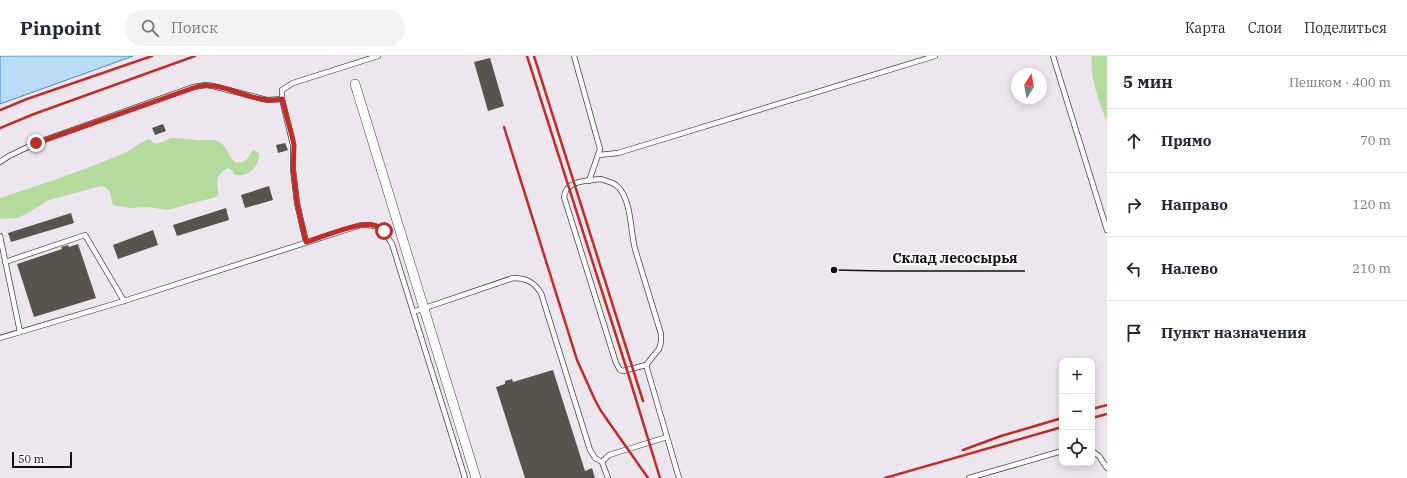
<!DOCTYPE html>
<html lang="ru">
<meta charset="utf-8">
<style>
:root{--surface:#fff;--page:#f2f2f3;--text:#1f2937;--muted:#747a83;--line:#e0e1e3}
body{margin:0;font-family:"IBM Plex Serif",serif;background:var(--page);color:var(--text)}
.controls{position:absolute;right:12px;bottom:12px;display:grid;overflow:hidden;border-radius:8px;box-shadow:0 2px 10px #0003}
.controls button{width:36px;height:36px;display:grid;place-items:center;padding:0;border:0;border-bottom:1px solid var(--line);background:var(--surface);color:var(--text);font:20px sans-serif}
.compass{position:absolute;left:1011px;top:12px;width:36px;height:36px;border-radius:50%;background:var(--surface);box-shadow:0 2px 10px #0003;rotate:11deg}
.scale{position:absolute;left:12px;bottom:10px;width:60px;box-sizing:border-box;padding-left:4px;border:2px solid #111;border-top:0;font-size:11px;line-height:14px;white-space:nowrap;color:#111;-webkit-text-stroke:3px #fff;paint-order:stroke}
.stop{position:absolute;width:12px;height:12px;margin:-9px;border:3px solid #c02d29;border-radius:50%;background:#fff}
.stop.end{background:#c02d29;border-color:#fff;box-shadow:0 1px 4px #0008}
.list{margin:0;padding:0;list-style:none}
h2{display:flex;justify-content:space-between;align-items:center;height:52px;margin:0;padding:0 16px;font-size:17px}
h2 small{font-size:13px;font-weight:400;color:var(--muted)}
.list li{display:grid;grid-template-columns:26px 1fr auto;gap:12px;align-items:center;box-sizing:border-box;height:64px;padding:0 16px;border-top:1px solid var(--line)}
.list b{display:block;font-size:15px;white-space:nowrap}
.list em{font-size:13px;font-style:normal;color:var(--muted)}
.icon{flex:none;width:22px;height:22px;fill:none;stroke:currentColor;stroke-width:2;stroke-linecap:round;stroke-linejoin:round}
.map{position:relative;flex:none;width:1107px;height:422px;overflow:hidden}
header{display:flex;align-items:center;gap:24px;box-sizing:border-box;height:56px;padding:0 20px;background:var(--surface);border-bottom:1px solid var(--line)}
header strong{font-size:19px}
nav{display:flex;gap:22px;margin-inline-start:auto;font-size:14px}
.search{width:280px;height:36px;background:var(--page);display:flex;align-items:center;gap:10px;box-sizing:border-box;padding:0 14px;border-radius:22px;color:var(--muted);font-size:15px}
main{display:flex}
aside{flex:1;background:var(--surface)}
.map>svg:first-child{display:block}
.industrial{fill:#eee6ee;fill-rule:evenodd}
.forest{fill:#b4da9d}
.water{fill:#badbf5;stroke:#428acc}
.building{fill:#59534d}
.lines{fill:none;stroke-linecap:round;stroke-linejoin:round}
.lane-casing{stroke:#444;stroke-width:6}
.street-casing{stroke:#444;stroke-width:10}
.lane{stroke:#fff;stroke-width:4.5}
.street{stroke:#fff;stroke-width:9}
.rail{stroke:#c02d29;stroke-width:2.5}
.route{stroke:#c02d29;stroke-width:5}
.leader{fill:none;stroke:#111;stroke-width:1.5}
.callout-dot{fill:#111;stroke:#fff;stroke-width:1.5}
.callout-label{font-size:14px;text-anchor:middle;font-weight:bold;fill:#111;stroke:#fff;stroke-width:4;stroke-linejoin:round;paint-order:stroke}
</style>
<header>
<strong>Pinpoint</strong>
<div class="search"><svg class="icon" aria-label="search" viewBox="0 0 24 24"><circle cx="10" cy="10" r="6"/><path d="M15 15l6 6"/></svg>Поиск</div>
<nav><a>Карта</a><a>Слои</a><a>Поделиться</a></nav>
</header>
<main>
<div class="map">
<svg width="1107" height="422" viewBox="0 0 1107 422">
<rect width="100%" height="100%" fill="#fffdf4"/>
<path class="industrial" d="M133 0H1107V422H0V48ZM1017 18H1041V42H1017ZM1062 305H1092V407H1062Z"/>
<g class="forest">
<path d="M1092 0H1107V65C1099 48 1089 18 1092 0Z"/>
<path d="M171 82C180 82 188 83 197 84 207 85 216 81 224 90 230 96 228 102 237 107 249 105 247 102 253 94L259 97C261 109 246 124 234 118L232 114 228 112C216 118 216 126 219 137L216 141 167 154 148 151 130 152 113 149C111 141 111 131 101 130L46 145C42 149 22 161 16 162 11 163 6 162 0 163V142C40 129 81 115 120 99 131 95 139 86 150 83L153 87 157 88Z"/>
</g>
<path class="water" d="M0 0H133L0 48Z"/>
<g class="building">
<path d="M490 2 504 50 488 55 474 6Z"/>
<path d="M163 68 166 75 155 79 152 72Z"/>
<path d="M285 87 288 94 278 97 276 89Z"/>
<path d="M269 130 273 144 245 152 241 139Z"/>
<path d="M226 152 229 164 177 180 173 169Z"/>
<path d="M71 157 74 167 11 186 8 177Z"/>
<path d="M153 174 158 189 118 203 113 189Z"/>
<path d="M78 188 96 242 34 261 17 208 62 193 61 191 68 189 69 191Z"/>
<path d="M553 314 585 415 592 412 595 422H525L496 331 505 328V325L512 323 513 326Z"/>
</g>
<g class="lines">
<defs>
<g id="lane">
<path d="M574 0 600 93 589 125"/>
<path d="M1053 0 1107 174"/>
<path d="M599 99 618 97 935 0"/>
<path d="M0 106 9 100 36 87 193 31 206 29 213 30 267 44 282 43"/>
<path d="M601 123C606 125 612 126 616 129 632 142 630 174 635 193L661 278V286L659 293 646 309 623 315 620 314 616 307 564 141C566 124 587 125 601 123Z"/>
<path d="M0 180 20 276"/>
<path d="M306 186 297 147 293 113V89L282 43V34L293 27 378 0"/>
<path d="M5 206 85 179 124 245"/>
<path d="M413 256 513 222C526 222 534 226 541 237L590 394 595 402 602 406 608 422"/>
<path d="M0 282 124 245 361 169C380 168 383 173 392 188L465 422"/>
<path d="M646 309 679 422"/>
<path d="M1092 395 1099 400 1107 412"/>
<path d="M602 406 609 399 667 381"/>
<path d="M969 422 1062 395"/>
</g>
<path id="street" d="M355 28 476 422"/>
</defs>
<use href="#lane" class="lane-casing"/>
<use href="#street" class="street-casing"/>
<use href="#lane" class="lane"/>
<use href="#street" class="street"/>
<g class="rail">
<path d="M527 0 627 314 660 422"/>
<path d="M534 0 643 345"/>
<path d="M0 54 27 43 152 0"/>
<path d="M504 71 577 304 595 344 601 355 648 422"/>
<path d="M0 72 34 58 195 0"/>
<path d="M1092 353 1107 349"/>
<path d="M1092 362 1107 358"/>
<path d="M963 394 1001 380 1062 362"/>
<path d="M885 422 1062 371"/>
</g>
</g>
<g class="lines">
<path class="route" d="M36 87 199 30C228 26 253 49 282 43L292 80 294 89 293 113 297 147 306 186C322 181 358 166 373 169 378 170 381 172 384 175"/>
</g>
<path class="leader" d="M834 214L884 215H1025"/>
<circle class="callout-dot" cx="834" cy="214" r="4"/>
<g class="callout-label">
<text x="955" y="207">Склад лесосырья</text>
</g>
</svg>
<div class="controls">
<button>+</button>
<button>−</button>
<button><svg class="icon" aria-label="locate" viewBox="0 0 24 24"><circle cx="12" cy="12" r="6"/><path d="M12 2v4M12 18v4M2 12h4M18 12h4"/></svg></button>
</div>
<svg class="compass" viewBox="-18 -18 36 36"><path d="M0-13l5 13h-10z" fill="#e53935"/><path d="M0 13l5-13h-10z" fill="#747a83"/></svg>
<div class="scale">50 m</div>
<div class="stop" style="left:384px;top:175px"></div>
<div class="stop end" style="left:36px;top:87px"></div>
</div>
<aside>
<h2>5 мин<small>Пешком · 400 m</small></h2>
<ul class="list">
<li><svg class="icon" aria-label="ahead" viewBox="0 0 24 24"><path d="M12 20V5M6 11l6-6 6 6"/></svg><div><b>Прямо</b></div><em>70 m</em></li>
<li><svg class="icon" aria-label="right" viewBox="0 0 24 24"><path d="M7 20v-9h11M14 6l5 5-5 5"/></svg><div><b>Направо</b></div><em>120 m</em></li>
<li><svg class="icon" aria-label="left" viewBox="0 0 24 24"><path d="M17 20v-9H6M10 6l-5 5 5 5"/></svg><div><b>Налево</b></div><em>210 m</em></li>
<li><svg class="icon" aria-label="arrive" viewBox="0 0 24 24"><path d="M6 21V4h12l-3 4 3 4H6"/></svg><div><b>Пункт назначения</b></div></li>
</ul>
</aside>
</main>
